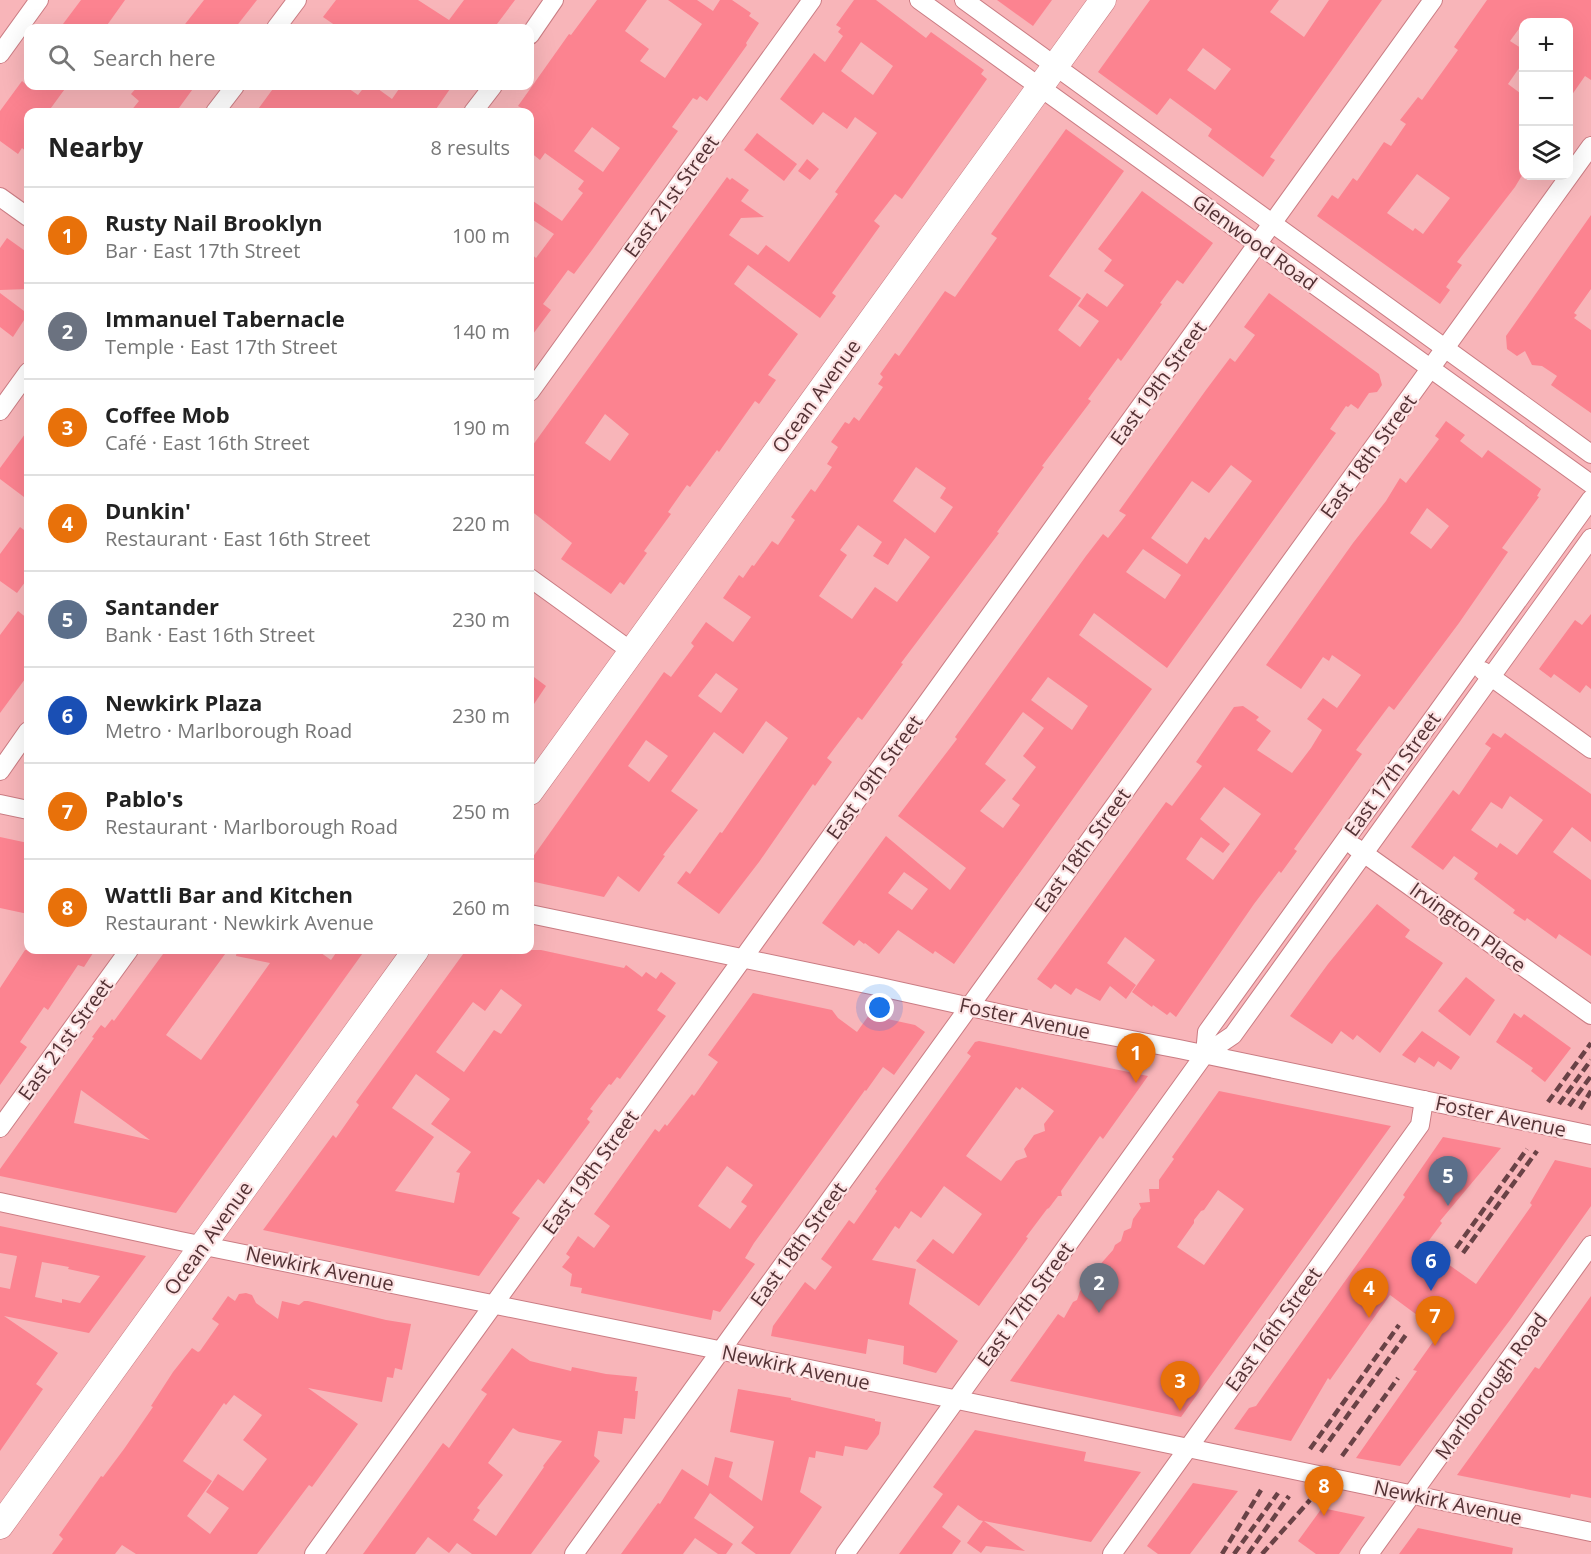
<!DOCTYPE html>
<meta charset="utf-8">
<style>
:root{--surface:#fff;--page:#f6f6f6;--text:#222;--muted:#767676;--line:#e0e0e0;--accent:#206c6b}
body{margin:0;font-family:"Open Sans",sans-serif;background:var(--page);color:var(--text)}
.controls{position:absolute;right:18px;top:18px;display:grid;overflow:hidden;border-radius:12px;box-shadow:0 6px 24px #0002}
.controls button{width:54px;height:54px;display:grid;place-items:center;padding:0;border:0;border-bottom:2px solid var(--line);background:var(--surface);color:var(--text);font:30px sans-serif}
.you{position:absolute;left:880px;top:1008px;width:21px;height:21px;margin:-15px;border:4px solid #fff;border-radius:50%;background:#1a73e8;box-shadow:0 0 0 9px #1a73e833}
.badge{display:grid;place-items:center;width:39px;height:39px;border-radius:50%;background:var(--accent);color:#fff;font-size:20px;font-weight:700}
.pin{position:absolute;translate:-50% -50px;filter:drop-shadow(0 2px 3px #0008)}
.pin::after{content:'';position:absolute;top:32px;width:21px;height:18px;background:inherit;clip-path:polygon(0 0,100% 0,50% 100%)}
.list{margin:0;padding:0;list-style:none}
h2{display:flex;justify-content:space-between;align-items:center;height:78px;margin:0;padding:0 24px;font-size:26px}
h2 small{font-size:20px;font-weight:400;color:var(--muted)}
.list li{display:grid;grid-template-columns:39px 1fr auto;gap:18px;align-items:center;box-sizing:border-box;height:96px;padding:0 24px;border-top:2px solid var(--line)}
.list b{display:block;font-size:22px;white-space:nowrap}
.list p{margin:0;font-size:20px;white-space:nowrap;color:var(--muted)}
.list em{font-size:20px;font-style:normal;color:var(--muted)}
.icon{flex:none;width:33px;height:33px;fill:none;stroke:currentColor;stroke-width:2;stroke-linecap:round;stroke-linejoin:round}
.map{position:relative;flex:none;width:1591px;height:1554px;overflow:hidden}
.search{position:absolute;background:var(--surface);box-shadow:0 6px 24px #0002;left:24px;top:24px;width:510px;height:66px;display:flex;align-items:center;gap:15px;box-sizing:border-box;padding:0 21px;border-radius:12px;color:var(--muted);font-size:22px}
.panel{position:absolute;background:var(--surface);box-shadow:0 6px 24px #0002;left:24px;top:108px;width:510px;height:846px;border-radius:12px}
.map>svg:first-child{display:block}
.building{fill:#fc8390;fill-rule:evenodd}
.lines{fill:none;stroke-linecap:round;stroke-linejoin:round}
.minor-casing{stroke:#ca7c83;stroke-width:20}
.secondary-casing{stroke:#ca7c83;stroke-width:27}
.minor{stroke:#fff;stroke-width:18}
.secondary{stroke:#fff;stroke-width:26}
.rail{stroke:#694246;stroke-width:4.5;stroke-dasharray:9 4.5;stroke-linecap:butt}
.labels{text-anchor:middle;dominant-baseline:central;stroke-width:4.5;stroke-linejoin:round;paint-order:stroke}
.street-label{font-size:20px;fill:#543235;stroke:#fde2e3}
</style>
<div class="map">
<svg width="1591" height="1554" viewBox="0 0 1591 1554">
<rect width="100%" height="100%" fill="#f8b5b9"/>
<g class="building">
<path d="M81 0H125L105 28H60Z"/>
<path d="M204 0H257L235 28H182Z"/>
<path d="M336 0H418L449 20 464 0H515L494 28H339L323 17Z"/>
<path d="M597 0H647L625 31 649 49 640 61 665 78 702 24 668 0H697L713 11 720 0H732L751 13 749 16 759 23 746 43 747 45 707 101 700 96 697 100 693 98 672 127 678 131 592 250 574 274 568 270 543 304 551 310 530 338V253L536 258 554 234 530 218V199L562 221 583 193 578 189 584 181 545 153 540 160 530 152V112L518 106 569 34 571 35ZM592 127 620 148 603 172 574 151Z"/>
<path d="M854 0H876L926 38 931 32 984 70 981 74 987 79 902 199 895 194 874 221 880 226 832 293 836 296 820 318 748 265 734 284 798 334 768 375 776 380 759 404 755 401 719 452 717 450 690 487 687 485 668 512 671 514 644 551 647 553 624 585 620 582 611 594 561 559 572 543 530 510V449L727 177 730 180 732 178 749 190 741 201 764 217 741 218 729 235 758 255 766 245 789 262 838 194 835 192 877 133 855 117 847 129 823 112 813 125 780 99 814 53 825 62 843 36 838 32 841 28 836 25ZM861 42 893 66 873 95 841 71ZM605 414 629 434 610 461 585 443Z"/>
<path d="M997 0H1052L1033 26Z"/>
<path d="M1150 0H1279L1270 12 1304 37 1329 0H1382L1270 157 1275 160 1263 177 1208 136 1212 129 1170 98 1157 115 1098 72ZM1203 48 1231 69 1215 90 1187 70Z"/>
<path d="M1487 0H1591V80L1585 76 1569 99V22H1524L1510 41 1524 50V61L1508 84 1524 96V172L1515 187 1457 262 1462 265 1446 287 1450 290 1440 304 1317 216 1332 195 1338 199 1353 178 1357 181 1384 142 1391 146 1406 124 1400 120 1418 97 1422 100 1458 50 1454 47ZM1417 174 1450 198 1423 234 1415 228 1413 231 1387 213Z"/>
<path d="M22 81 28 86H67L48 112H28V153L22 148 18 154 0 141V111Z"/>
<path d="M138 86H195L176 112H130L139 101 131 94Z"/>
<path d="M275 86H345L358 95 365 86H374L392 99 401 86H452L434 112H256Z"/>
<path d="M1066 129 1124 171 1049 276 1081 298 1058 330 1080 347 1099 321 1078 306 1087 293 1107 307 1124 285 1104 271 1112 260 1098 249 1142 191 1213 243 1183 284 1177 280 1160 303 1162 304 1121 361 1118 358 1088 399 1091 401 1042 466 1044 467 997 532 999 533 901 663 903 664 862 720 858 717 827 758 832 762 815 786 813 784 759 862 719 914 677 883 686 871 690 874 720 832 722 833 788 738 766 721 743 754 714 732 671 791 698 810 663 855 665 856 639 892 618 876 604 897 530 881V861L664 672 671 677 694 646 691 643 706 622 733 642 751 617 723 598 739 575 743 578 752 565 754 566 772 541 778 545 795 520 791 517 811 489 815 492 832 467 827 464 838 447 831 442 845 422 849 424 854 417 859 421 883 387 878 384 883 377 880 374 895 353 899 356 945 291 955 297 997 238 991 234ZM916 467 946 488 940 498 953 507 935 533 893 501ZM858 525 882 542 873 556 888 565 905 538 930 557 897 602 875 587 852 619 819 596 847 555 840 550ZM716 673 738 689 721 713 698 696ZM646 740 668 756 649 782 628 766Z"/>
<path d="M757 133 797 164 784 181 744 150Z"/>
<path d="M807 159 819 169 810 180 798 171Z"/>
<path d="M1591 215V289L1574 313 1577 315 1574 318 1591 330V413L1551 385 1557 376 1542 366 1532 365 1525 351 1517 356 1507 349 1506 336Z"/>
<path d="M7 238 28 253V289L0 290V248Z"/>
<path d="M0 293 28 314 13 337 0 327Z"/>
<path d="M1269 293 1379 374 1382 385 1377 392 1369 393 1358 409 1351 404 1348 407 1346 406 1330 429 1336 433 1167 668 1094 613 1079 635 1152 689 954 964 935 951 933 954 898 930 879 954 865 943 864 944 859 940 854 946 822 923 886 836 950 890 966 868 898 816 957 739 955 737 1086 556 1103 534 1108 538 1126 515 1119 511 1206 390 1230 358 1235 362 1255 335 1244 327ZM1231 465 1252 481 1209 540 1205 537 1187 564 1151 538 1192 481 1209 493ZM1143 549 1181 575 1165 599 1126 572ZM1048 677 1088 706 1072 730 1031 700ZM1023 712 1044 728 1023 756 1036 767 1012 799 1020 805 1003 828 980 811 1006 780 985 764ZM904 872 928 889 912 910 888 893Z"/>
<path d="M1446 421 1465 435 1460 441 1482 458 1488 450 1541 489 1537 496 1539 497 1502 548 1508 552 1459 623 1394 710 1389 706 1356 750 1362 754 1294 849 1297 851 1281 873 1279 871 1254 904 1176 1017 1170 1012 1167 1015 1153 1005 1152 1007 1132 992 1155 960 1125 937 1107 963 1136 985 1126 999 1110 986 1100 1001 1076 988 1071 995 1055 984 1051 989 1037 979 1166 802 1172 806 1202 766 1196 762 1234 707 1243 706 1259 717 1256 720 1271 731 1257 750 1292 773 1311 748 1322 730 1307 719 1323 698 1337 708 1361 675 1332 655 1329 661 1323 657 1301 689 1266 665 1353 543 1386 501 1400 478 1406 483 1439 439 1435 436ZM1427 508 1449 526 1431 549 1410 533ZM1224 787 1261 814 1213 880 1186 859 1201 837 1223 853 1230 844 1200 819Z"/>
<path d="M28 430V500L0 479V468Z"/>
<path d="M20 527 28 533V578L17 593 0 581V554Z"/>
<path d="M18 611 28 619V675L0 713V635Z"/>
<path d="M1591 614V689L1586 685 1580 693 1554 674 1551 678 1539 669 1575 620 1582 625Z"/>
<path d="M530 674 546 686 530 710Z"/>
<path d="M1493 733 1501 738 1505 733 1591 794V842L1572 827 1553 852 1591 880V956L1559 934 1556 939 1527 918 1525 921 1513 913 1515 910 1474 879 1478 873 1454 856 1443 870 1411 847 1453 790 1459 795 1491 748 1485 744ZM1510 796 1543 820 1517 855 1500 843 1497 848 1471 830 1491 802 1502 809Z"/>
<path d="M0 837 28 843V914L0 908Z"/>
<path d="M1377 904 1410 930 1405 937 1443 963 1380 1053 1357 1035 1353 1040 1341 1031 1332 1044 1290 1016 1328 964Z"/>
<path d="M25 950H95L84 967 78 965 48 1010 44 1007 20 1042 27 1047 0 1085V988Z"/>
<path d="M166 950H228L166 1035 201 1060 270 963 236 956 237 950H317L331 960 338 950H365L176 1213 0 1176V1169L94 1038 92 1037 101 1025 105 1028 112 1019 114 1021ZM81 1090 150 1140 74 1123Z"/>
<path d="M466 950H541L624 968 626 965 642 977 646 972 656 979 661 972 676 983 657 1010 666 1016 620 1079 617 1077 611 1085 609 1084 590 1109 593 1111 587 1119 590 1122 544 1184 538 1179 512 1213 520 1218 479 1276 263 1230 333 1135 336 1138 359 1105 356 1102ZM501 989 522 1005 501 1034 494 1030 464 1072 436 1052 473 1002 485 1011ZM416 1074 450 1099 431 1124 471 1152 456 1172 460 1173 454 1203 395 1191 434 1137 392 1108Z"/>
<path d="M1466 977 1495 1000 1470 1036 1438 1011Z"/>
<path d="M753 993 832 1010 838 1018 857 1032 869 1015 915 1025 925 1032 894 1075 883 1067 866 1091 865 1090 754 1243 745 1258 755 1264 720 1312 713 1310 711 1320 581 1293 582 1288 570 1286 572 1274 562 1267 570 1257 566 1254 578 1236 594 1248 610 1226 594 1214 655 1129 659 1132 665 1124 667 1126 692 1094 694 1096 718 1062 708 1055ZM727 1166 753 1185 741 1202 747 1206 730 1229 698 1206Z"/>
<path d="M1514 1013 1521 1018 1524 1014 1571 1048 1545 1082 1531 1071 1533 1068 1496 1042Z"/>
<path d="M1422 1031 1460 1057 1451 1070 1438 1061 1434 1067 1419 1057 1415 1063 1402 1055Z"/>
<path d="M979 1041 1148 1076 1103 1139 1100 1136 1080 1164 1061 1191 1062 1196H1058L1049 1208 1047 1209 1026 1237 1028 1238 979 1306 916 1261 933 1239 953 1254 982 1214 944 1186 921 1218 911 1211 899 1229 895 1226 872 1260 916 1269 909 1304 958 1341 936 1373 903 1364 904 1346 868 1339 866 1354 771 1336 773 1326 805 1282 815 1290 832 1267 821 1259 849 1220 854 1224 877 1191 875 1189 971 1056 967 1053 975 1042ZM1016 1087 1020 1090 1022 1087 1054 1111 1044 1124 1045 1131 1034 1135 1024 1149 1027 1157 1016 1161 1001 1181 966 1156Z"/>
<path d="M1219 1091 1391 1126 1181 1417 1010 1381 1058 1314 1064 1318 1073 1302 1077 1300 1080 1291 1095 1275 1097 1268 1113 1250 1115 1245 1121 1241 1124 1231 1131 1228 1133 1219 1141 1208 1139 1203 1150 1202 1149 1189H1159V1180L1174 1159 1172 1157ZM1218 1190 1244 1209 1204 1265 1177 1247 1194 1223V1220L1201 1211 1204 1210Z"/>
<path d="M1443 1137 1501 1148 1440 1221 1442 1223 1424 1247 1476 1284 1532 1205 1530 1203 1555 1160 1591 1168V1206L1510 1320 1400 1466 1356 1458 1417 1371 1413 1370 1440 1332 1390 1295 1330 1380 1328 1378 1291 1441 1234 1429 1249 1408 1256 1406 1405 1197 1403 1195Z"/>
<path d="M0 1226 146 1256 89 1333 4 1316 58 1353 36 1384 43 1389 0 1451V1287L10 1289 17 1256 0 1253ZM42 1262 69 1267 68 1269 100 1276 80 1303 62 1299V1303L35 1297Z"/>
<path d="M246 1293 252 1295 256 1303 278 1319 282 1301 299 1305 304 1301H308L386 1320 411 1324 402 1370 395 1368 393 1378 387 1377 382 1402 308 1388 358 1424 312 1487 309 1485 257 1554H136L122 1545 115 1554H52L63 1539 59 1535 101 1476 103 1477 124 1449 153 1407 151 1406 173 1372 192 1348 198 1352 200 1351 219 1324 212 1319 228 1296 235 1301 239 1294ZM234 1395 262 1415 243 1440 267 1459 243 1491 218 1474 206 1492 229 1508 210 1534 187 1516 212 1481 183 1461 224 1403 226 1405Z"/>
<path d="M1591 1296V1498L1571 1494 1570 1498 1457 1475 1535 1367 1539 1369Z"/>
<path d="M512 1348 530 1361 571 1371 572 1367 606 1374 637 1377 635 1391H638L635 1419 624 1418 622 1434 598 1431 594 1456 600 1461 531 1554H472L457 1543 449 1553 428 1537 415 1554H363L443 1443 449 1448 487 1394 481 1390ZM513 1428 519 1432 562 1441 543 1466 544 1467 496 1536 473 1520 480 1510 477 1508 503 1475 488 1463Z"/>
<path d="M738 1389 791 1398V1400L875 1419V1421L881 1422 879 1434 867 1450 845 1446 843 1456 816 1451 815 1458 809 1457 800 1492 822 1507 790 1554H756L741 1543 754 1527 710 1493 694 1518 733 1544 726 1554H718L695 1538 683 1554H621L658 1503 660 1504 682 1469 708 1486 715 1457 733 1462 729 1477 762 1501 774 1441 730 1432Z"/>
<path d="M975 1430 1086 1452 1084 1461 1141 1472 1091 1542 984 1521 1025 1551 986 1546 981 1553 967 1543 983 1521 979 1520 958 1505 942 1527 961 1541 952 1554H899L943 1494 933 1487Z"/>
<path d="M1193 1483 1238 1491 1190 1554H1158L1147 1546Z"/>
<path d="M1322 1508 1365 1517 1339 1554H1316L1298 1541Z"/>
<path d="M1418 1528 1513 1548 1512 1554H1399Z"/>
</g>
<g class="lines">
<defs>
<g id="minor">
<path d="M919 0 1591 484"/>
<path d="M964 0 1591 454"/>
<path d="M276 28 297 0"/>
<path d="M530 35 554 0"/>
<path d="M0 54 39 0"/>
<path d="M215 112 235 86"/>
<path d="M473 112 493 86"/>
<path d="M0 197 28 217"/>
<path d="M530 392 812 0"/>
<path d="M0 411 28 372"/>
<path d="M530 578 631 651"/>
<path d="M1483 671 1591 749"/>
<path d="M0 771 28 731"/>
<path d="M0 804 28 810"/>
<path d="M1355 847 1591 1015"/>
<path d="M530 914 876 986 1043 1023 1179 1049 1591 1135"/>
<path d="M1205 1054 1207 1032 1591 499"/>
<path d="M0 1128 129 950"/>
<path d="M0 1202 180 1241 704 1347 1591 1532"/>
<path d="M314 1554 1433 0"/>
<path d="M574 1554 1591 146"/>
<path d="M845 1554 1205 1054 1233 1035 1591 538"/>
<path d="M1112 1554 1420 1125 1424 1100"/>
<path d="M1369 1554 1591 1245"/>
</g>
<g id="secondary">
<path d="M530 792 1103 0"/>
<path d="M0 1526 416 950"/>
</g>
</defs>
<use href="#minor" class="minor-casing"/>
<use href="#secondary" class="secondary-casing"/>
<use href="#minor" class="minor"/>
<use href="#secondary" class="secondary"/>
<g class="rail">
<path d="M1548 1102 1591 1043"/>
<path d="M1559 1104 1591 1060"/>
<path d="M1569 1106 1591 1076"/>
<path d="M1580 1109 1591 1091"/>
<path d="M1456 1248 1527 1149"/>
<path d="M1463 1253 1537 1151"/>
<path d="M1310 1449 1399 1325"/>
<path d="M1321 1452 1408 1332"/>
<path d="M1342 1456 1398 1378"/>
<path d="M1222 1554 1261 1490"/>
<path d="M1234 1554 1278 1493"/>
<path d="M1248 1554 1289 1496"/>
<path d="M1262 1554 1310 1500"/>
</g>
</g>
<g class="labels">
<g class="street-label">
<text transform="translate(671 196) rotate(-54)">East 21st Street</text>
<text transform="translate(1255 242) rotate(36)">Glenwood Road</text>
<text transform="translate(1158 383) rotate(-54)">East 19th Street</text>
<text transform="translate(816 396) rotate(-54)">Ocean Avenue</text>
<text transform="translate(1368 456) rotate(-54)">East 18th Street</text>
<text transform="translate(1392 774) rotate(-54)">East 17th Street</text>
<text transform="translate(874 777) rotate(-54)">East 19th Street</text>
<text transform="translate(1082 850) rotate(-54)">East 18th Street</text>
<text transform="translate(1468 927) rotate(36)">Irvington Place</text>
<text transform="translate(1025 1018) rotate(12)">Foster Avenue</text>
<text transform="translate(65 1039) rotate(-54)">East 21st Street</text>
<text transform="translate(1501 1116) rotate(12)">Foster Avenue</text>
<text transform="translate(590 1172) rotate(-54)">East 19th Street</text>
<text transform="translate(208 1238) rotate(-54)">Ocean Avenue</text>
<text transform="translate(798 1244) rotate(-54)">East 18th Street</text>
<text transform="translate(320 1268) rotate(12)">Newkirk Avenue</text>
<text transform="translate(1025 1304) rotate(-54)">East 17th Street</text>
<text transform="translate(1273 1329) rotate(-54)">East 16th Street</text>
<text transform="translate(796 1367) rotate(12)">Newkirk Avenue</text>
<text transform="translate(1491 1386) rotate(-54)">Marlborough Road</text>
<text transform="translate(1448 1502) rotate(12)">Newkirk Avenue</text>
</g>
</g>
</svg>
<div class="controls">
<button>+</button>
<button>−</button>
<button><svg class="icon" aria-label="layers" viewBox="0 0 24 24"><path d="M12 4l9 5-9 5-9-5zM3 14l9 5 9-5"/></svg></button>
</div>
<div class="you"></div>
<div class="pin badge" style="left:1136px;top:1083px;background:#e8710a">1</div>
<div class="pin badge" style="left:1099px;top:1313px;background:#6b7280">2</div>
<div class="pin badge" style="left:1180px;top:1411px;background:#e8710a">3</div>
<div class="pin badge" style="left:1369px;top:1318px;background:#e8710a">4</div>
<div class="pin badge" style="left:1448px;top:1206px;background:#5c6f8a">5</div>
<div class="pin badge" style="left:1431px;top:1291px;background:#1a4fb4">6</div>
<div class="pin badge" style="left:1435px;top:1346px;background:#e8710a">7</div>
<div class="pin badge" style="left:1324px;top:1516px;background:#e8710a">8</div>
<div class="search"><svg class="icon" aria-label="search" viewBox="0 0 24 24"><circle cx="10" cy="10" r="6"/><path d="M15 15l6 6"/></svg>Search here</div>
<section class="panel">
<h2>Nearby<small>8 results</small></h2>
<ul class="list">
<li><span class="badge" style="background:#e8710a">1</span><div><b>Rusty Nail Brooklyn</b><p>Bar · East 17th Street</p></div><em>100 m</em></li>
<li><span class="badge" style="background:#6b7280">2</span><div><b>Immanuel Tabernacle</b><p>Temple · East 17th Street</p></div><em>140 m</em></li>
<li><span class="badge" style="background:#e8710a">3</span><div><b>Coffee Mob</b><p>Café · East 16th Street</p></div><em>190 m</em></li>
<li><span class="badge" style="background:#e8710a">4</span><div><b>Dunkin'</b><p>Restaurant · East 16th Street</p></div><em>220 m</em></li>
<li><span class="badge" style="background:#5c6f8a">5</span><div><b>Santander</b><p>Bank · East 16th Street</p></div><em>230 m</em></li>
<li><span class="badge" style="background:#1a4fb4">6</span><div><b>Newkirk Plaza</b><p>Metro · Marlborough Road</p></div><em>230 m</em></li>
<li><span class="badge" style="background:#e8710a">7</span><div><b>Pablo's</b><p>Restaurant · Marlborough Road</p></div><em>250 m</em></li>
<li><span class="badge" style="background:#e8710a">8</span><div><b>Wattli Bar and Kitchen</b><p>Restaurant · Newkirk Avenue</p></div><em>260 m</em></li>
</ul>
</section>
</div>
